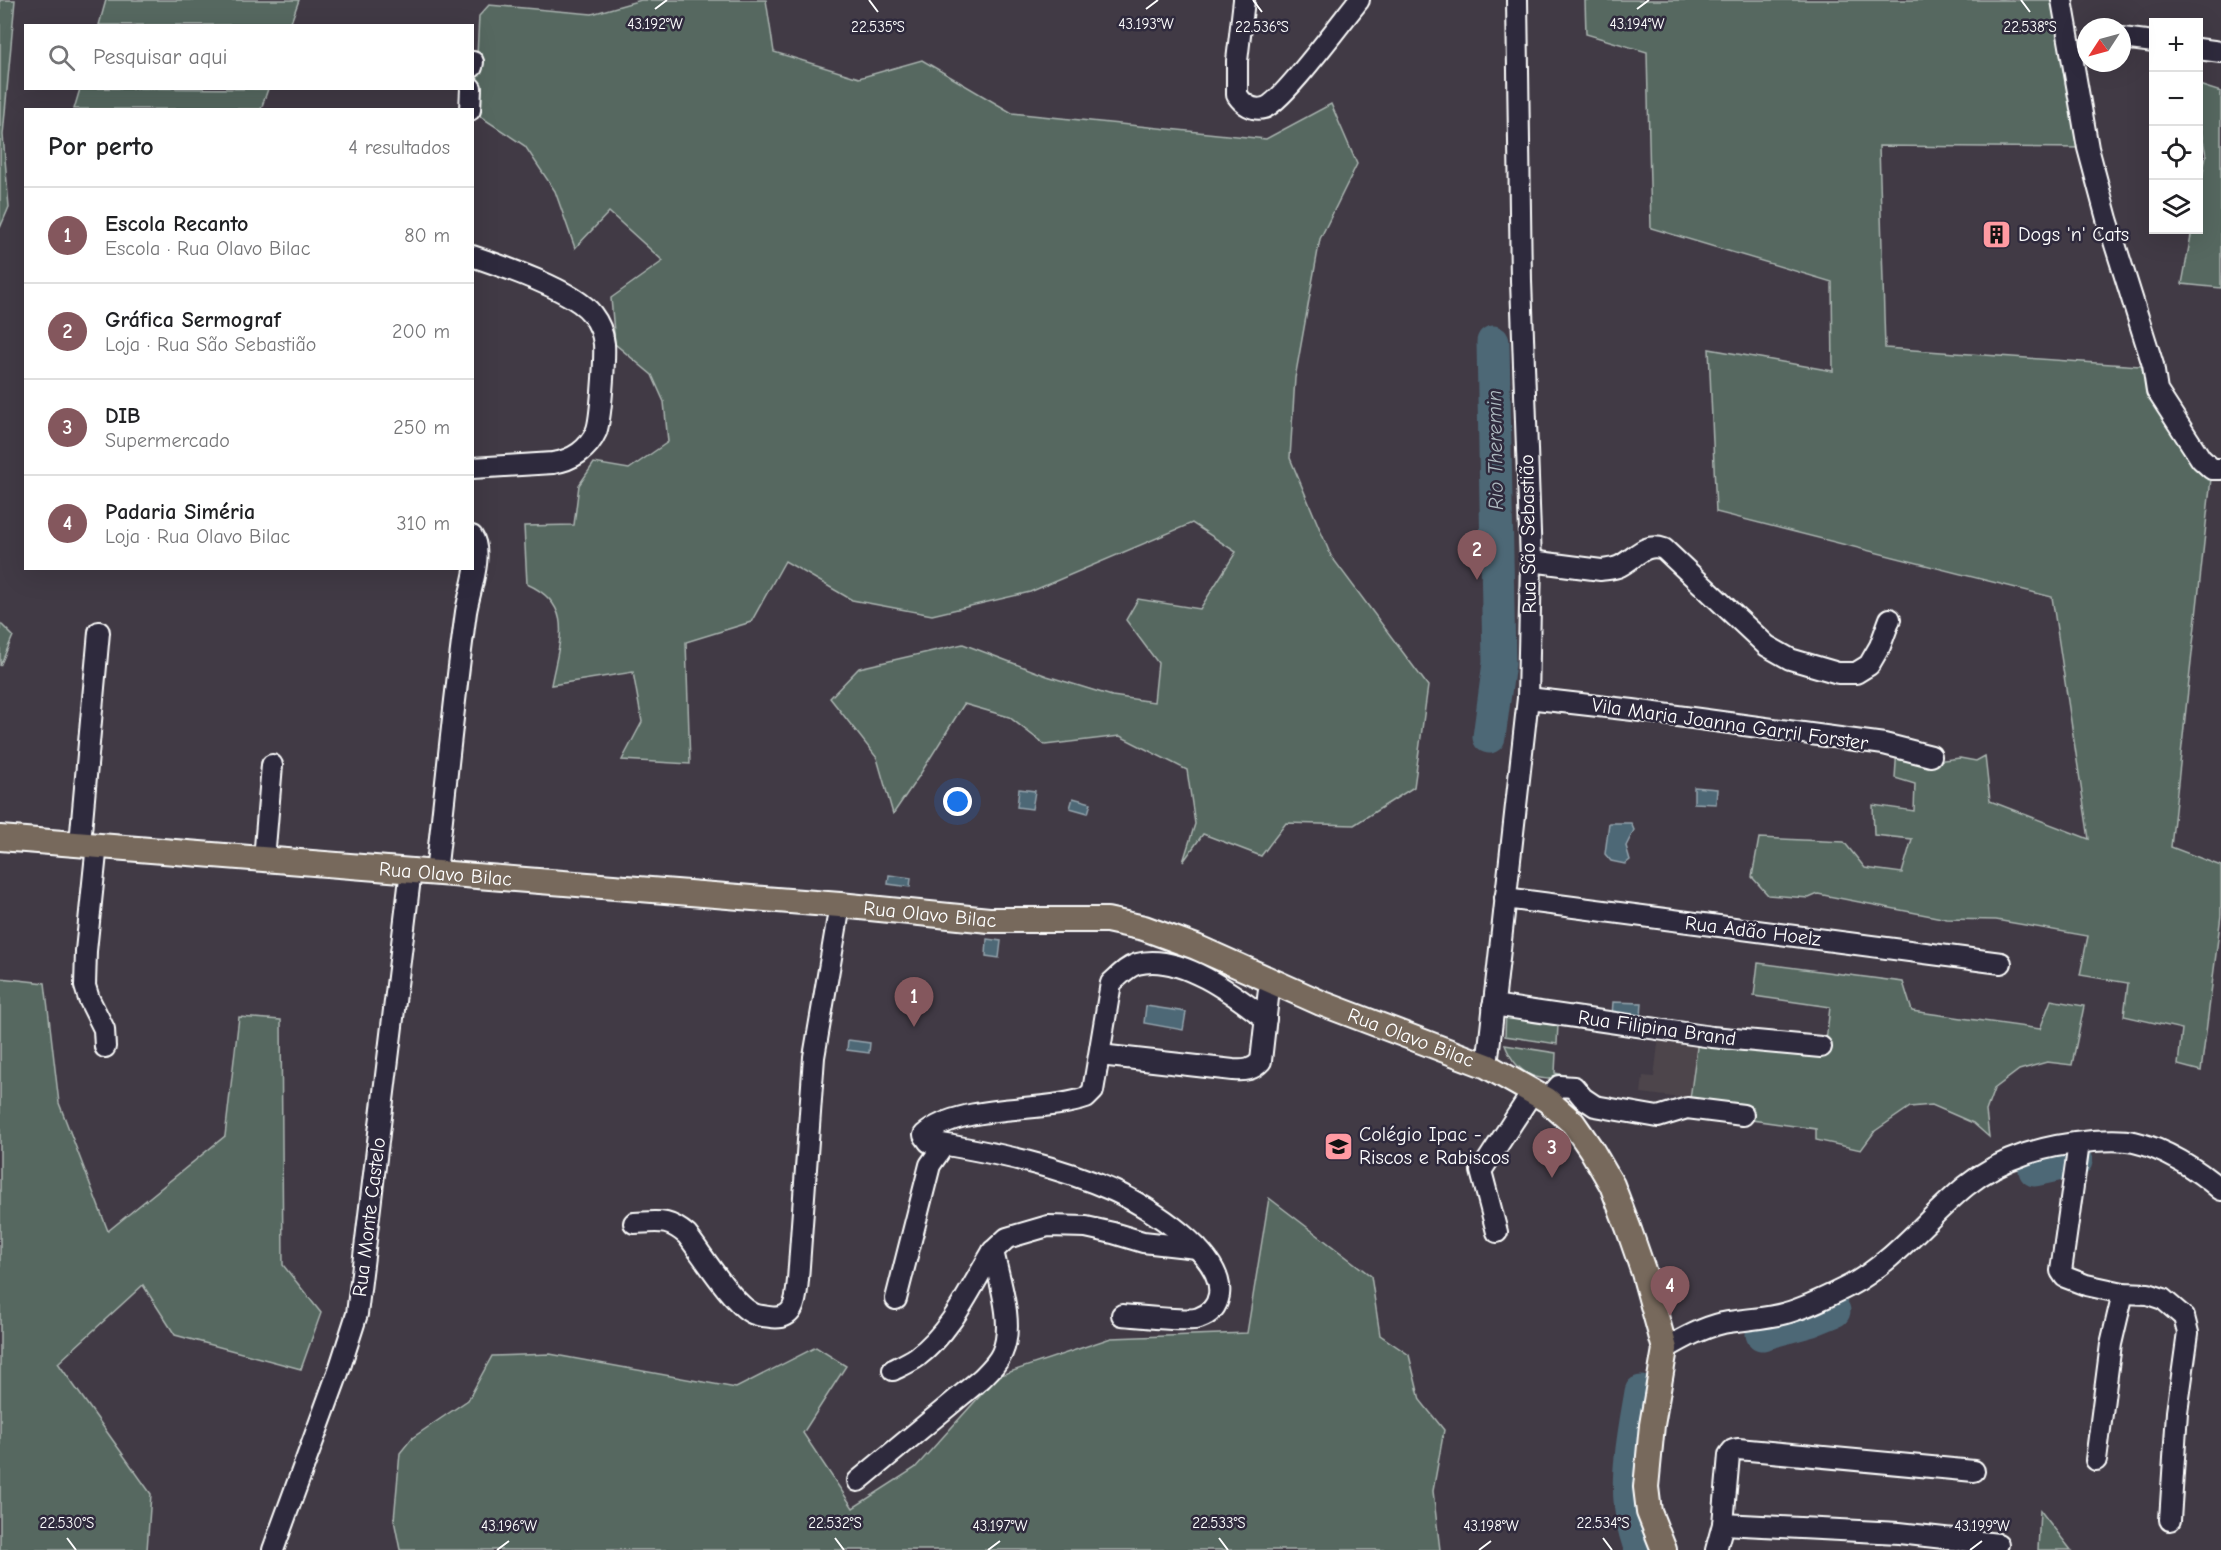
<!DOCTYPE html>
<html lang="pt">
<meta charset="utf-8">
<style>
:root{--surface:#fff;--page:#f2f2f2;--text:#202124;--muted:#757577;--line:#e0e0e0;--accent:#84575d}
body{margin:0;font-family:"Comic Neue",sans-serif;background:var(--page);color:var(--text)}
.controls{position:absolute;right:18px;top:18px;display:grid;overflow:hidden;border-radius:0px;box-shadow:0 6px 24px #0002}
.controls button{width:54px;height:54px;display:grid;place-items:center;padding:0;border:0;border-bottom:2px solid var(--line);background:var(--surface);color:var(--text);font:30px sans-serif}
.compass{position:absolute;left:2077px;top:18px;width:54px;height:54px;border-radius:50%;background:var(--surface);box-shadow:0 6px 24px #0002;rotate:234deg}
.you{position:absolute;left:958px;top:802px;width:21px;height:21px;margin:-15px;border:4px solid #fff;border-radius:50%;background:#1a73e8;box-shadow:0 0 0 9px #1a73e833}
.badge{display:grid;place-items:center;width:39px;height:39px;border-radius:50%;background:var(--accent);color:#fff;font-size:20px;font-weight:700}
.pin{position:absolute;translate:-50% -50px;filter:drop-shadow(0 2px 3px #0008)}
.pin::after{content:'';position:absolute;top:32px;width:21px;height:18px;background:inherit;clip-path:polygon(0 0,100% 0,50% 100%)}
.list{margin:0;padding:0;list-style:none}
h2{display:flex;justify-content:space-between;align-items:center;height:78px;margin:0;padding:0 24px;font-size:26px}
h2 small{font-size:20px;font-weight:400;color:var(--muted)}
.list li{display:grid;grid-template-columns:39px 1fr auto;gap:18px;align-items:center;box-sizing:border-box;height:96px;padding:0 24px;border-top:2px solid var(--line)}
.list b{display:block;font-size:22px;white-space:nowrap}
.list p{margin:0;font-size:20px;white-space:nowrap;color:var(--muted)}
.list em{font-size:20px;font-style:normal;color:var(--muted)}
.icon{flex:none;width:33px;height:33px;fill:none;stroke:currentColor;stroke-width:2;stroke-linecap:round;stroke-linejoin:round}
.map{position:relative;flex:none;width:2221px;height:1550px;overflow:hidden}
.search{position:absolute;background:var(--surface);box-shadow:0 6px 24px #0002;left:24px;top:24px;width:450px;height:66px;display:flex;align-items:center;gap:15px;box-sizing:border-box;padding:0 21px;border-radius:0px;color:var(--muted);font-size:22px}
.panel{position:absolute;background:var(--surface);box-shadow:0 6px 24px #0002;left:24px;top:108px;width:450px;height:462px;border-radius:0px}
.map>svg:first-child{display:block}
.built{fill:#4d454b}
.green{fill:#566861;stroke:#aab4b0;stroke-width:1.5}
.water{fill:#4d6776;stroke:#94a4ad;stroke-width:1.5}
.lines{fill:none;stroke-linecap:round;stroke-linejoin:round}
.river{stroke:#4d6776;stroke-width:33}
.minor-casing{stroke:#fff;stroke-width:24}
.major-casing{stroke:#fff;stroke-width:28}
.minor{stroke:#2f2a3d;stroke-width:20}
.major{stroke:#77695c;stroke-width:24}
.ticks{fill:none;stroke:#fff;stroke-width:2}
.labels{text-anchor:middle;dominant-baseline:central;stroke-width:5;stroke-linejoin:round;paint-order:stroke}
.poi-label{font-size:20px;fill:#fff;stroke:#2f2a3d;text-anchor:start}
.street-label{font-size:20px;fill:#fff;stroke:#2f2a3d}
.water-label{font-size:21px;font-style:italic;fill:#afbbc1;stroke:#2f2a3d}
.ticks-label{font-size:15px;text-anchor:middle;fill:#fff;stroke:#2f2a3d;stroke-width:5;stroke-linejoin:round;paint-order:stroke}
</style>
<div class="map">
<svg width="2221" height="1550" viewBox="0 0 2221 1550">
<rect width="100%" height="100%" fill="#413a45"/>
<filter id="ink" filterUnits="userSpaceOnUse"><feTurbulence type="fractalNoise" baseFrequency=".0167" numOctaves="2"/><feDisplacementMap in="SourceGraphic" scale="12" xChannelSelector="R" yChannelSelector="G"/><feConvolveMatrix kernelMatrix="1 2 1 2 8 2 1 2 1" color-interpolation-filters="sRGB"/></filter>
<g filter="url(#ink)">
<path class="built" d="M1659 1036 1698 1040 1690 1099 1641 1093 1643 1076 1654 1077Z"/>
<g class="green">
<path d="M0 0H15L3 135 9 207 0 228Z"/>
<path d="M106 0H299L290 25H99Z"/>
<path d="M641 0H766L774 52 859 78 922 60 1012 113 1266 139 1331 104 1357 164 1320 239 1295 378 1290 458 1331 556 1428 686 1414 787 1354 825 1286 823 1261 856 1203 834 1183 862 1195 824 1187 770 1120 736 1045 745 1009 717 964 704 919 776 893 814 877 758 830 698 859 668 963 644 1047 676 1112 696 1154 702 1158 663 1126 620 1138 599 1200 609 1236 552 1192 523 1030 592 932 615 852 600 785 561 751 622 686 642 690 764 622 760 642 722 633 672 551 685C559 642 576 606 527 584L524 526 574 525 579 485 594 463 629 469 668 442 664 402 652 375 615 344 611 298 663 261 609 212 575 248 555 191 525 146 478 115 476 75 479 16 489 5 592 14Z"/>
<path d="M1585 0H2062L2088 148 1879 146 1885 348 2140 366 2153 365 2212 469 2171 847 2221 866V915L2201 1071 2178 1065 2182 1029 2124 1016 2128 983 2080 975 2088 936 1996 920 1947 919 1818 894 1809 898 1768 895 1752 877 1759 838 1844 842 1865 868 1902 873 1912 839 1874 835 1873 805 1914 811 1915 784 1895 778 1897 748 1928 762 1960 758 1976 761 1985 756 1990 801 2089 839 2052 597 1716 512 1709 349 1833 371 1832 282 1651 228 1647 52 1586 34Z"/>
<path d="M2199 85 2221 92V288L2182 284 2192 230H2198L2199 196 2206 155 2199 122Z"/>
<path d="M80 89V88L268 89 261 109H74Z"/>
<path d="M0 623 13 636 0 666Z"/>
<path d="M1758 963 1903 982 1912 1011 2040 1029 2051 1000 2084 1006 2072 1065 2047 1062 2019 1070 1994 1089 1986 1111 1989 1137 1973 1123 1932 1105 1910 1107 1875 1131 1861 1150 1816 1140V1129L1752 1120 1753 1107 1690 1099 1698 1040 1825 1050 1830 1007 1754 996Z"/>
<path d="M0 978 45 983 59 1103 108 1231 225 1136 239 1017 281 1020 283 1265 321 1313 301 1369 175 1335 143 1285 58 1363 151 1494 147 1550H0Z"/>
<path d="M1506 1009 1574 1026 1558 1025 1557 1044 1505 1036Z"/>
<path d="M1505 1045 1556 1053 1555 1073 1574 1077C1541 1083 1518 1078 1505 1045Z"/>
<path d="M1269 1198 1371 1276 1380 1335 1409 1355 1420 1400 1444 1430 1433 1491 1440 1550H400L394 1520 400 1453 412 1438 468 1400 492 1356 550 1354 736 1388 816 1347 846 1366 803 1433 853 1508 915 1468 998 1376 1111 1338 1247 1333Z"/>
<path d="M2040 1510 2071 1550H2038Z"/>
</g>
<g class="water">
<path d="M1694 787 1717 789 1716 804 1694 803Z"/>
<path d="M1019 789 1035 791 1032 809 1017 807Z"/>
<path d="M1073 798 1091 803 1088 813 1070 808Z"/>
<path d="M1609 823H1631L1634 830 1626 846 1630 860 1625 864 1611 861 1605 854Z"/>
<path d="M889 875 911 878 910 887 888 884Z"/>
<path d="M987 939 1001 941 999 958 986 956Z"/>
<path d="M1613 1002 1642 1003 1641 1017 1612 1016Z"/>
<path d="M1146 1006 1186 1012 1183 1030 1144 1023Z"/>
<path d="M848 1040 870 1043 869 1053 847 1050Z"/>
</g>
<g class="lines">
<g class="river">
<path d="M1489 737 1499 663 1493 342"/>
<path d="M2035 1170 2076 1161"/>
<path d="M1762 1334 1812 1320 1834 1311"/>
<path d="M1641 1550C1620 1496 1632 1446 1641 1392"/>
</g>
<defs>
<g id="minor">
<path d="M1244 0 1237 61V95C1243 104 1253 111 1264 108 1281 104 1344 18 1359 0"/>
<path d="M2062 0 2088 148 2107 219 2153 365 2157 391 2201 459 2212 469H2221"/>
<path d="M2122 38 2154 42"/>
<path d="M2198 49 2221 52"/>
<path d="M472 67 473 62"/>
<path d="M470 110 471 88"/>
<path d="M472 256C502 266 574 290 592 314 599 323 603 334 604 344 605 357 601 422 596 432 588 450 572 460 553 463L472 468"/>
<path d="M1531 561 1601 570C1607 569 1614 569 1620 566 1636 558 1644 542 1664 549L1767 646 1790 659 1838 673H1856L1869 665 1880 646 1890 619"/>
<path d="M1528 698 1633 710 1884 744 1931 756"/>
<path d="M80 843 99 632"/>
<path d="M97 844 86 951 85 986 89 999 104 1029 105 1047"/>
<path d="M264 859 272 765"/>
<path d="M436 873C446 786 454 699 466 612 469 592 484 554 472 536"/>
<path d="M1505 898 2001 963"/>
<path d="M1493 1005 1712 1037 1821 1047"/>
<path d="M1100 1055 1233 1070C1245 1071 1253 1070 1261 1061L1270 980"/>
<path d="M1487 1066 1528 698 1531 561 1521 281 1517 0"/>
<path d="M1547 1100 1559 1086 1574 1087 1583 1098 1595 1106 1658 1117 1687 1108 1743 1115"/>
<path d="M2079 1143 2061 1271 2065 1277 2086 1285 2123 1293 2148 1294 2163 1299 2184 1317 2188 1333 2177 1412 2170 1520"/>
<path d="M634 1223C658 1222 668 1218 687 1235 702 1254 732 1303 752 1313 757 1316 764 1316 770 1317 796 1321 796 1299 798 1280L814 1057 840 905"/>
<path d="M1497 1232 1481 1171 1533 1091"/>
<path d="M896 1299 930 1165 944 1145"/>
<path d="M1122 1315C1136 1316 1190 1322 1199 1318 1211 1314 1217 1306 1219 1295 1225 1254 1147 1206 1114 1191 1056 1165 992 1152 929 1142L924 1135C960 1103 1042 1113 1086 1098L1093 1091 1111 983C1119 976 1127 967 1137 964 1179 952 1235 995 1266 1019"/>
<path d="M1665 1349C1684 1338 1702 1328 1723 1323 1744 1319 1766 1319 1786 1313 1808 1307 1829 1296 1849 1286 1894 1262 1927 1218 1966 1186 2003 1156 2047 1145 2093 1141 2106 1140 2121 1139 2134 1142 2165 1149 2197 1169 2221 1190"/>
<path d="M893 1370C901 1366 910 1362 917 1357 952 1331 971 1287 993 1251"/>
<path d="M2096 1460 2111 1344 2123 1293"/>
<path d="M858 1481 981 1379C989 1371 998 1363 1002 1353 1015 1325 999 1279 993 1251L1007 1238 1048 1226 1086 1227 1113 1233 1143 1242 1197 1248"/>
<path d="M1723 1524 1899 1533 1998 1544"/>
<path d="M273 1550 339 1370 357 1314 411 870"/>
<path d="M1716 1550 1723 1524 1729 1455 1733 1450 1738 1449 1974 1471"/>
</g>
<g id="major">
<path id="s1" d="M0 838 840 905 989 920H1107L1144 928 1196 947 1321 1003 1487 1066 1547 1100 1573 1123 1591 1149 1612 1185 1628 1227 1644 1273 1665 1349 1652 1425 1646 1487 1649 1512 1664 1550"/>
</g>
</defs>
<use href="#minor" class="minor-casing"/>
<use href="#major" class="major-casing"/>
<use href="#minor" class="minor"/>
<use href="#major" class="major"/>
</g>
</g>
<path class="ticks" d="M869 0 878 12M1253 0 1262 12M2021 0 2030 12M655 9 667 0M1146 9 1158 0M1637 9 1649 0M67 1538 76 1550M835 1538 844 1550M1219 1538 1228 1550M1603 1538 1612 1550M497 1550 509 1541M988 1550 1000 1541M1479 1550 1491 1541M1970 1550 1982 1541"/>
<defs>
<symbol id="building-square" viewBox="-11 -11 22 22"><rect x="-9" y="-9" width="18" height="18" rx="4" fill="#ff9aa2" stroke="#2f2a3d"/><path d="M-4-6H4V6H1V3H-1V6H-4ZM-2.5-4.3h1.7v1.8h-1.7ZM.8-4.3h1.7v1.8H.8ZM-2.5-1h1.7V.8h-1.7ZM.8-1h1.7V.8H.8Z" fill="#111"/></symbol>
<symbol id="school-square" viewBox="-11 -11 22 22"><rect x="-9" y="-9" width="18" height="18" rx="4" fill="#ff9aa2" stroke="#2f2a3d"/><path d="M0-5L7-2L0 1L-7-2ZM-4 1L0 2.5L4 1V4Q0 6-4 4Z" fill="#111"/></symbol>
</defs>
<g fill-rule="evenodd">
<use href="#building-square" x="1980" y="218" width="33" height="33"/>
<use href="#school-square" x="1322" y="1130" width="33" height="33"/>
</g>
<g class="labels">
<g class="poi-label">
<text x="2018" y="234">Dogs 'n' Cats</text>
<text x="1359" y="1134">Colégio Ipac -<tspan x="1359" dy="23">Riscos e Rabiscos</tspan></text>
</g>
<g class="street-label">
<text transform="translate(1528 534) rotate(-91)">Rua São Sebastião</text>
<text transform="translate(1730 724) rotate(8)">Vila Maria Joanna Garril Forster</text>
<text stroke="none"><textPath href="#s1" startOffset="447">Rua Olavo Bilac</textPath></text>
<text stroke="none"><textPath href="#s1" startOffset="933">Rua Olavo Bilac</textPath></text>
<text transform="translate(1753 931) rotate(7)">Rua Adão Hoelz</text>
<text transform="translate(1657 1028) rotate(8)">Rua Filipina Brand</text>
<text stroke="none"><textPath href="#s1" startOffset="1437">Rua Olavo Bilac</textPath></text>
<text transform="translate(369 1217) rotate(-83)">Rua Monte Castelo</text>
</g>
<g class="water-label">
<text transform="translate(1495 450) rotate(-91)">Rio Theremin</text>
</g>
</g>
<g class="ticks-label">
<text x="655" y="29">43.192°W</text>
<text x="1146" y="29">43.193°W</text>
<text x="1637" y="29">43.194°W</text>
<text x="878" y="32">22.535°S</text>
<text x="1262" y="32">22.536°S</text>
<text x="2030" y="32">22.538°S</text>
<text x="67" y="1528">22.530°S</text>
<text x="835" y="1528">22.532°S</text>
<text x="1219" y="1528">22.533°S</text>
<text x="1603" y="1528">22.534°S</text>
<text x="509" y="1531">43.196°W</text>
<text x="1000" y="1531">43.197°W</text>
<text x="1491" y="1531">43.198°W</text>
<text x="1982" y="1531">43.199°W</text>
</g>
</svg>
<div class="controls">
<button>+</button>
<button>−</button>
<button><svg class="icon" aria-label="locate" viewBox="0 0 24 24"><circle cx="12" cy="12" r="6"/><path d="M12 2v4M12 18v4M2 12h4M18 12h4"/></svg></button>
<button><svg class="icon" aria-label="layers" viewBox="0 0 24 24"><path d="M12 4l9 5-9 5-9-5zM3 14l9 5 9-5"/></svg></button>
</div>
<svg class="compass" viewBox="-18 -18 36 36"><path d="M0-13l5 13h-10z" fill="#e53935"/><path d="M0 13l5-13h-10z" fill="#757577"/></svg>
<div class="you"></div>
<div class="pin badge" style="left:914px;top:1027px">1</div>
<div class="pin badge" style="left:1477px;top:580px">2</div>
<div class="pin badge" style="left:1552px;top:1178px">3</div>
<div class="pin badge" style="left:1670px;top:1316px">4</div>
<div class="search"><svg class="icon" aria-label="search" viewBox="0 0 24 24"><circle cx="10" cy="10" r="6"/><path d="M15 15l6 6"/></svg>Pesquisar aqui</div>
<section class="panel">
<h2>Por perto<small>4 resultados</small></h2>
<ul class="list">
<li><span class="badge">1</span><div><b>Escola Recanto</b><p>Escola · Rua Olavo Bilac</p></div><em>80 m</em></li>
<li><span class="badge">2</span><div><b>Gráfica Sermograf</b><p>Loja · Rua São Sebastião</p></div><em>200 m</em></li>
<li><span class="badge">3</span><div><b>DIB</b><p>Supermercado</p></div><em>250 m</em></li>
<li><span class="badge">4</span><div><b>Padaria Siméria</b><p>Loja · Rua Olavo Bilac</p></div><em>310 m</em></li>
</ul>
</section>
</div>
